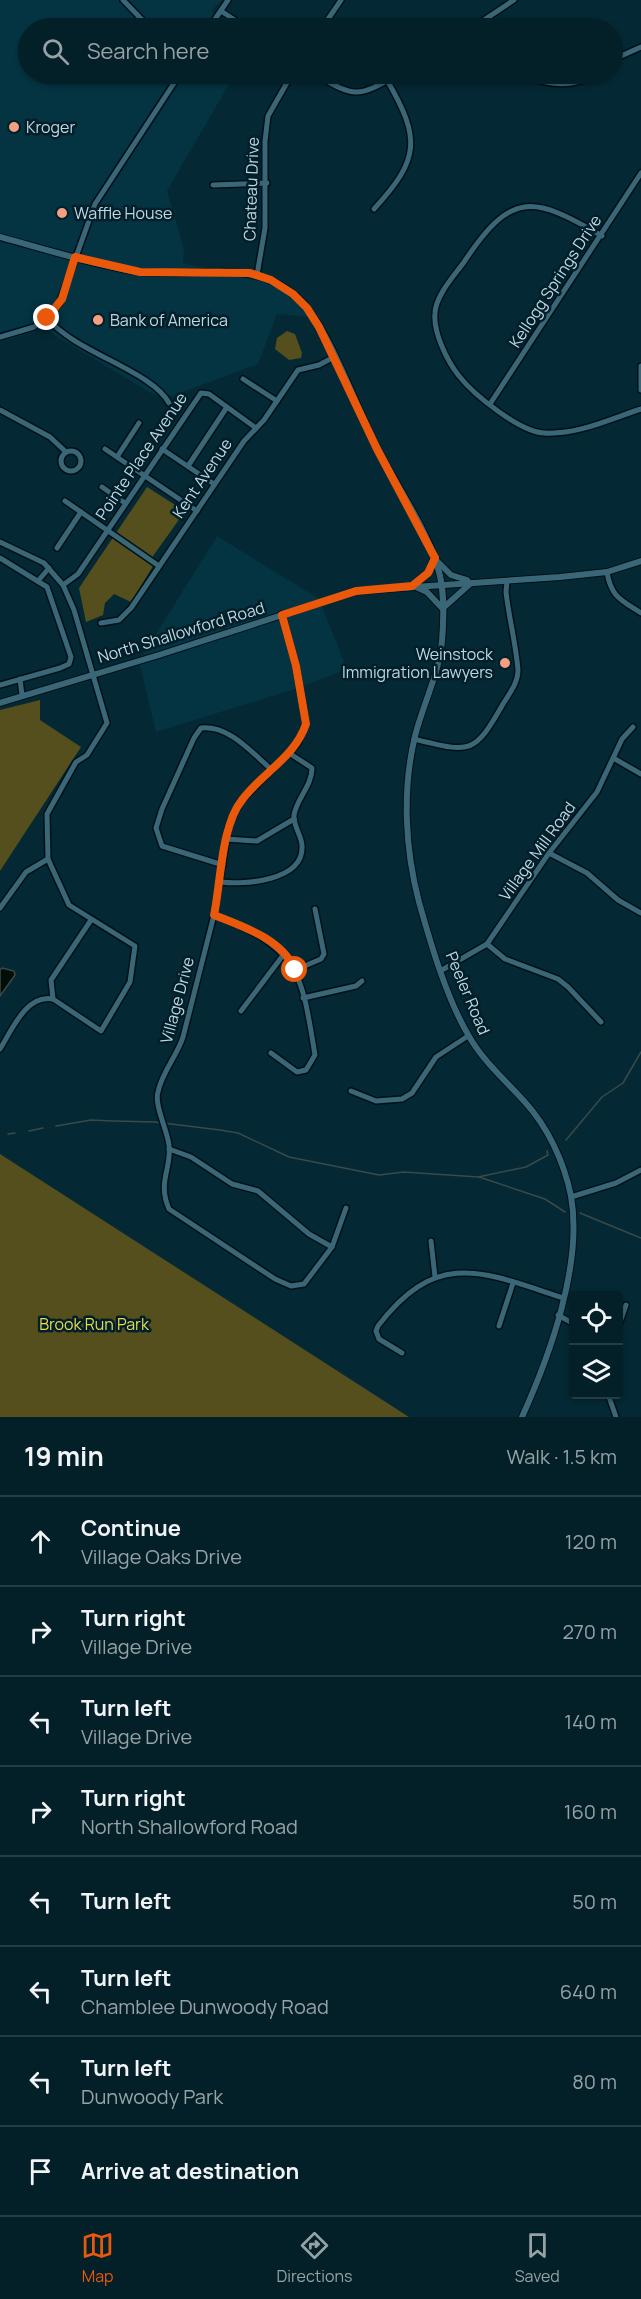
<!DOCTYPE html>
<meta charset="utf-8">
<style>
:root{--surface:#031f27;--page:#0d272f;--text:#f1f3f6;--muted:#97a2a7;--line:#243d44;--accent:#ea580c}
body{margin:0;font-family:Manrope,sans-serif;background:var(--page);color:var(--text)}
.controls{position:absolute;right:18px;bottom:18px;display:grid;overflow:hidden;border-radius:6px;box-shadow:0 2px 4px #0004}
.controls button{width:54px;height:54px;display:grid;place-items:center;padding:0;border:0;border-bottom:2px solid var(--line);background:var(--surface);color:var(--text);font:30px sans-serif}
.stop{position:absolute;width:18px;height:18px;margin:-14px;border:4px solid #ea580c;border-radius:50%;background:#fff}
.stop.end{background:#ea580c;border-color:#fff;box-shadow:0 2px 6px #0008}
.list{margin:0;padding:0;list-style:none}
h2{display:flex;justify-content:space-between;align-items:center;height:78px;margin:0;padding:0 24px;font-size:26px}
h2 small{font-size:20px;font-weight:400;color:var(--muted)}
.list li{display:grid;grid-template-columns:39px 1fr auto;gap:18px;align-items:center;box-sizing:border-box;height:90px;padding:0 24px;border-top:2px solid var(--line)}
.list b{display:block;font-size:22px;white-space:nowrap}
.list p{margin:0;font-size:20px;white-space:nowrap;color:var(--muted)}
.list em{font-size:20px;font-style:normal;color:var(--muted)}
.icon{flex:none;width:33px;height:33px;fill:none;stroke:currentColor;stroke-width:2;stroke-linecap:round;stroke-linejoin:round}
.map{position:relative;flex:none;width:641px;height:1417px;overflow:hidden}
.search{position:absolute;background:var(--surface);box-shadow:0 2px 4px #0004;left:18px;right:18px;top:18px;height:66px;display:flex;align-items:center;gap:15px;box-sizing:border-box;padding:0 21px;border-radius:33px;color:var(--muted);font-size:22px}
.sheet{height:798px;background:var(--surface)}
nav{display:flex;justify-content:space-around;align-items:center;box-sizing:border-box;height:84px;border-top:2px solid var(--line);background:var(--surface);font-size:16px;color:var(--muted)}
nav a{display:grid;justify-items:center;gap:3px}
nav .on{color:var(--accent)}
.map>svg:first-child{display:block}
.built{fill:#043341}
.green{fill:#544f1d}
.water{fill:#010d07;stroke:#3a4a48;stroke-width:1.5}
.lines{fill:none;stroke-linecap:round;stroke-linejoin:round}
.stream{stroke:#3a4a48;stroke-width:1.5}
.minor-casing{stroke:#001018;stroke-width:8}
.tertiary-casing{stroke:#001018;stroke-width:8}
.minor{stroke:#396777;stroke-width:5}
.tertiary{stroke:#396777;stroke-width:6}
.route{stroke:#ea580c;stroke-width:8}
.poi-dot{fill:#f2a07f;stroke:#001f2a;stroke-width:2}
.labels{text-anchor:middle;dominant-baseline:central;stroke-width:5;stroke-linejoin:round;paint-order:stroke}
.poi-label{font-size:16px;fill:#c0d7e0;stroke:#001f2a;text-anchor:start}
.street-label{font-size:16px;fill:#c0d7e0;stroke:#001f2a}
.park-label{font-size:16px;fill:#ead949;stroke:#001f2a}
</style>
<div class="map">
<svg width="641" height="1417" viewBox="0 0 641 1417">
<rect width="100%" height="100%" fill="#042934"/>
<g class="built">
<path d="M0 0H222L212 10 213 13 236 28H28V74H235L167 191 184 249 183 263 267 283 268 281 323 318 277 314 258 364 172 396 154 395 44 329 0 342Z"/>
<path d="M217 536 319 599 347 669 298 688 156 732 139 661Z"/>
</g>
<g class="green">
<path d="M287 331 295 334 302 353 301 358 289 360 275 349 277 338Z"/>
<path d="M147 487 183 510V514L148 563 153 566 131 602 114 594 105 603 103 615 86 622 79 588Z"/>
<path d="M40 700V720L81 747 0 871V710Z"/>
<path d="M0 1154 409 1417H0Z"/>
</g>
<path class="water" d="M2 968 14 971 15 975 0 996V970Z"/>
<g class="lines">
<g class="stream">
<path d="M56 1126 91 1120 114 1121 155 1122 220 1130 238 1133 289 1157 379 1175 404 1172 478 1177 526 1167 548 1155 547 1151"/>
<path d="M29 1131 43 1128"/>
<path d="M8 1134 15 1133"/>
<path d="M566 1140 602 1097 623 1083 641 1052"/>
<path d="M479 1177 545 1199 565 1212"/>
<path d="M580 1213 641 1238"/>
</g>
<defs>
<g id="minor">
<path d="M123 0 150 28"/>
<path d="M221 11 247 28"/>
<path d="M209 28 228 0"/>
<path d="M322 28 341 0"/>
<path d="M472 28 514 0"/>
<path d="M612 60 641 47"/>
<path d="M315 74C355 98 358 98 398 74"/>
<path d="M521 74C546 85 572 89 596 74"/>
<path d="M213 185 267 183"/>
<path d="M374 209C420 159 421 139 387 80"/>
<path d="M602 236C532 195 511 191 464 262 454 276 436 295 435 313 433 332 447 361 459 376 474 395 520 432 544 433 578 435 610 419 641 409"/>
<path d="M257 275 265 228V141L268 116 292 74"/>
<path d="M47 318C76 353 151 370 169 403"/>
<path d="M0 337 34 327 59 304 95 204 180 74"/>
<path d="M641 366V390"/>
<path d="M243 379 277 401"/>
<path d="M490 404 641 173"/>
<path d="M0 410 50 437 66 452"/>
<path d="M105 449 197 511"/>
<path d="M162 449 214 484"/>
<circle cx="71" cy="461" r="10"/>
<path d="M117 457 139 423"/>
<path d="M188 466 227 407"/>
<path d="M102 487 125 503"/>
<path d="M65 501 159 566"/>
<path d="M0 542 44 563 63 585 74 610 107 723 87 755 76 762 47 814 48 859 26 872 0 908"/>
<path d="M57 548 81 512"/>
<path d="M0 558 47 587 71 657 69 664 60 668 0 685"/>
<path d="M607 572C611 597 621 600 641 613"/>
<path d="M38 581 49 568"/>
<path d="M63 585 78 574 201 393 209 394 256 428"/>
<path d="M282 614 296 666 306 724 298 743 241 801 229 824 214 915 183 1037C177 1056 162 1072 158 1092 154 1104 167 1130 169 1145 172 1169 157 1181 169 1209L275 1279 291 1286 304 1284 332 1247 346 1208"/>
<path d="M101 623 119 620 131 608 244 441 264 420 298 370 319 365 334 357"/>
<path d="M20 679 22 695"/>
<path d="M414 739C471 753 474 755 503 704 509 694 518 683 518 670 516 645 509 618 506 592L507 581"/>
<path d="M615 759 641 774"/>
<path d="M226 839 257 841 294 819"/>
<path d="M549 853 587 873 618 900 641 913"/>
<path d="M48 859 69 905 135 946 130 982 101 1031 53 999"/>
<path d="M223 865 162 846 156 828 162 809 194 738 201 728C229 725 251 752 272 770"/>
<path d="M221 882C244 885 304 881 302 846 302 836 293 826 294 815 297 798 312 786 312 768L289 753"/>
<path d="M214 915C299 948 301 969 315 1055L306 1070 297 1072 271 1053"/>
<path d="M487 944 505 959 558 979 568 987 601 1022"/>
<path d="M295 970 321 959 324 954 315 909"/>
<path d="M442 970 487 944 549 853 597 792 622 739 633 727"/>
<path d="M303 998 356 986 362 981"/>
<path d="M241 1011 284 954"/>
<path d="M0 1049C12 1030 26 994 53 999L51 980 91 920"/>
<path d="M351 1091 376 1101 402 1099 412 1093 436 1057 468 1036"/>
<path d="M169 1149 191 1157 232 1184 258 1191 309 1234 332 1247"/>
<path d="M571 1197 616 1183 641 1170"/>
<path d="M431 1241 435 1277"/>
<path d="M558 1315 574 1324"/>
<path d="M499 1326 513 1283"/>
<path d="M618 1328 626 1305"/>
<path d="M402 1353 379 1339 376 1331 378 1326C437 1248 484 1272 563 1298"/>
<path d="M608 1394 616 1417"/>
</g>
<g id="tertiary">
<path d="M0 237C44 249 88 263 133 271 190 280 255 254 301 301 331 332 356 408 378 450 397 487 424 524 437 565 445 588 444 616 442 641 439 674 423 704 415 736 402 790 405 849 419 902 431 945 447 1000 470 1038 484 1062 506 1081 524 1101 548 1127 564 1162 571 1196 583 1264 550 1355 522 1417"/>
<path d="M413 586 428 573 434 558 451 575 467 580"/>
<path d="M416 587 427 592 442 608"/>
<path d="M443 608 471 583"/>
<path d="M0 703 159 655 356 591 560 577 607 572 641 561"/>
</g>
</defs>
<use href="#minor" class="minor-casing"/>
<use href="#tertiary" class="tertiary-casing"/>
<use href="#minor" class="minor"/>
<use href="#tertiary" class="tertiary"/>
</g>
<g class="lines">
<path class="route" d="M47 318 62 299 75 257 140 272 250 273 271 280 293 294 307 308 319 327 377 449 435 558 428 573 412 586 356 591 282 615 296 666 306 724C295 757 262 773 242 800 221 826 221 882 214 915 244 927 282 939 295 970"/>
</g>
<g class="poi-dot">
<circle cx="14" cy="127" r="6"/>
<circle cx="62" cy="213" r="6"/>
<circle cx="98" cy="320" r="6"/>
<circle cx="505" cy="663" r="6"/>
</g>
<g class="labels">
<g class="poi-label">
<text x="26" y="127">Kroger</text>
<text x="74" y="213">Waffle House</text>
<text x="110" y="320">Bank of America</text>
<text x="493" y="654" text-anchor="end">Weinstock<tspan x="493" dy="18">Immigration Lawyers</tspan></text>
</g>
<g class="street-label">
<text transform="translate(251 189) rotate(-88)">Chateau Drive</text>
<text transform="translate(555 281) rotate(-57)">Kellogg Springs Drive</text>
<text transform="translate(141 456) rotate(-56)">Pointe Place Avenue</text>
<text transform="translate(202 478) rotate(-56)">Kent Avenue</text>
<text transform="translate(181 632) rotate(-17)">North Shallowford Road</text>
<text transform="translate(537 851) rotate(-54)">Village Mill Road</text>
<text transform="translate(468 993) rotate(67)">Peeler Road</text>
<text transform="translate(177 1000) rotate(-75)">Village Drive</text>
</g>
<g class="park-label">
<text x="94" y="1324">Brook Run Park</text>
</g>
</g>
</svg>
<div class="controls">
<button><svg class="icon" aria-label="locate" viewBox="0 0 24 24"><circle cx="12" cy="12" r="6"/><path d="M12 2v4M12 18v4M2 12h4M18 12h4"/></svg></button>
<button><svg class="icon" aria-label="layers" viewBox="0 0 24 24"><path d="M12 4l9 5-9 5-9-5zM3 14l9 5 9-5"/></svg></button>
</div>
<div class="stop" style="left:295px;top:970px"></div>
<div class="stop end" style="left:47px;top:318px"></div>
<div class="search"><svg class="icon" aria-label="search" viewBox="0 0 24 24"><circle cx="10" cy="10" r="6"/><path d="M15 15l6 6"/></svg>Search here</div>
</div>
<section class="sheet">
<h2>19 min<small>Walk · 1.5 km</small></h2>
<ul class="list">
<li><svg class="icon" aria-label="ahead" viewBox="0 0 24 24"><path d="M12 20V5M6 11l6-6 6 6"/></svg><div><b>Continue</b><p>Village Oaks Drive</p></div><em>120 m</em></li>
<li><svg class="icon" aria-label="right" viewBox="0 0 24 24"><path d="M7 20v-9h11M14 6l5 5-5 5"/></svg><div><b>Turn right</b><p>Village Drive</p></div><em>270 m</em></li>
<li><svg class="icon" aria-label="left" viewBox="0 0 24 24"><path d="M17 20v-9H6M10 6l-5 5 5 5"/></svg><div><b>Turn left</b><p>Village Drive</p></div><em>140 m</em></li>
<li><svg class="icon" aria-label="right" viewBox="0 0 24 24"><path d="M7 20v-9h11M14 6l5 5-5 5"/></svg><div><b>Turn right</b><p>North Shallowford Road</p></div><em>160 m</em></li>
<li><svg class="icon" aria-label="left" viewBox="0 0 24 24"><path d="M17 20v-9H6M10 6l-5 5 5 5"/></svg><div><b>Turn left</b></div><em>50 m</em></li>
<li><svg class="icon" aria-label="left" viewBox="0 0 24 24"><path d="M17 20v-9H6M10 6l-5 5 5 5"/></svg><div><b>Turn left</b><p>Chamblee Dunwoody Road</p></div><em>640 m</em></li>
<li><svg class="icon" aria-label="left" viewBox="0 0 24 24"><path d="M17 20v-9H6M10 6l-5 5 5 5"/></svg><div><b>Turn left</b><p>Dunwoody Park</p></div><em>80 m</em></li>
<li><svg class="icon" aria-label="arrive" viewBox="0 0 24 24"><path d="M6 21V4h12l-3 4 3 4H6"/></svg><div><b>Arrive at destination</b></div></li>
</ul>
</section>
<nav>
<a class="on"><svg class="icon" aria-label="map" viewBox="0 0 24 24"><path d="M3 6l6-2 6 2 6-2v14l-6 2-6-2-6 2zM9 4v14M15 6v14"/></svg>Map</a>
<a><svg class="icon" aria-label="directions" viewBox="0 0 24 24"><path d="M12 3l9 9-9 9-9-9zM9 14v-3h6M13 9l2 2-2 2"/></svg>Directions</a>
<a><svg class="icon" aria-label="saved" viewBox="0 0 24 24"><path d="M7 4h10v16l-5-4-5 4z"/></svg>Saved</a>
</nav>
